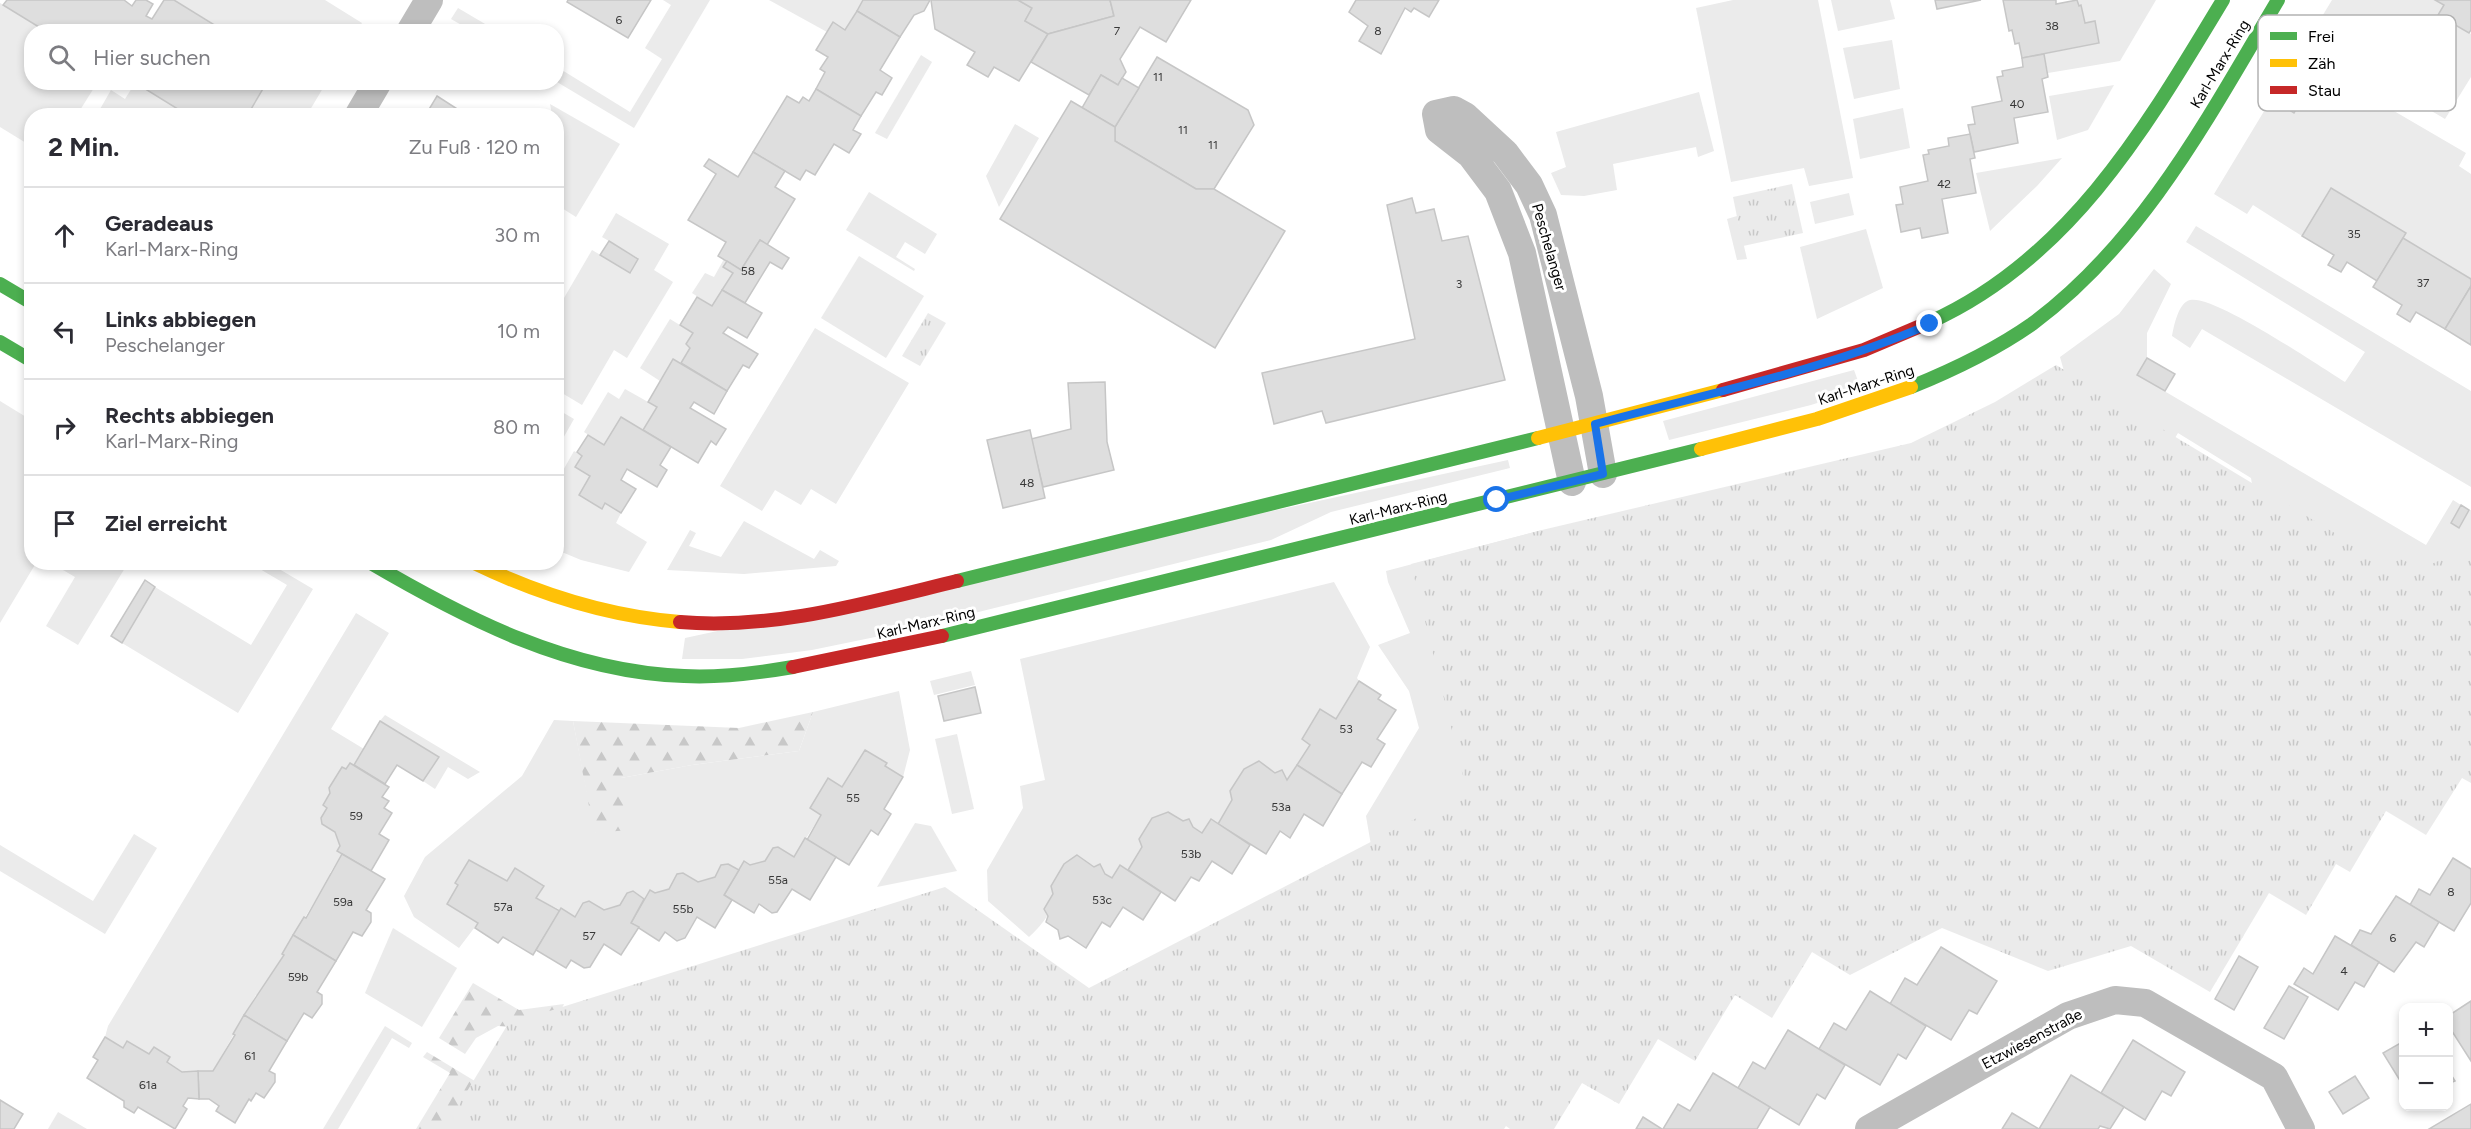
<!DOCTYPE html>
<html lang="de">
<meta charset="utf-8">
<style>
:root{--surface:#fff;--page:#f2f2f3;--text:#2b2b33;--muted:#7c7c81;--line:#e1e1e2}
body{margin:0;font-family:Figtree,sans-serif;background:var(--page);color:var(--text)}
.controls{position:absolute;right:18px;bottom:18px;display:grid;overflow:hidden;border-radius:12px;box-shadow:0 3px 9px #0003}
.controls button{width:54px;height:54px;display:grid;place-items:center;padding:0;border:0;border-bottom:2px solid var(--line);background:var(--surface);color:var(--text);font:30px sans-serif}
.stop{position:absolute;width:18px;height:18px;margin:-14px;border:4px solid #1a73e8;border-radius:50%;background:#fff}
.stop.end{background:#1a73e8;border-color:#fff;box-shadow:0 2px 6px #0008}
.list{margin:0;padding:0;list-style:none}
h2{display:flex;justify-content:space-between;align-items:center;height:78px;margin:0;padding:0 24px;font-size:26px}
h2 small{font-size:20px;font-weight:400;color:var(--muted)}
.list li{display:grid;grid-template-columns:39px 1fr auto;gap:18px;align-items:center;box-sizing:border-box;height:96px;padding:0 24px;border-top:2px solid var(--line)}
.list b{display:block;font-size:22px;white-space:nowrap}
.list p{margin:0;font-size:20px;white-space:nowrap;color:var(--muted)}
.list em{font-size:20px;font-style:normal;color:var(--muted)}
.icon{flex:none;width:33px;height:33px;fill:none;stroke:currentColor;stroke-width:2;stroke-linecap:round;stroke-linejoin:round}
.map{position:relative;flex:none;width:2471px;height:1129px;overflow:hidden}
.search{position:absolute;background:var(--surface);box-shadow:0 3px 9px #0003;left:24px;top:24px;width:540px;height:66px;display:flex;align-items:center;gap:15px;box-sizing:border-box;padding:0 21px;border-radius:24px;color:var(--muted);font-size:22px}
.panel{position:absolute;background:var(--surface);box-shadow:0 3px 9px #0003;left:24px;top:108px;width:540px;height:462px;border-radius:24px}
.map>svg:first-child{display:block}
.grass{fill:#ebebeb;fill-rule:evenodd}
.forest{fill:url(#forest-firs)}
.park{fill:url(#park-tufts)}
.building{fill:#dedede;stroke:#c6c6c6;stroke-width:1.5}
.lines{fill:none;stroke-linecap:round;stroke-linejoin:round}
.street{stroke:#bebebe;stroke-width:28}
.fast{stroke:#4caf50;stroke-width:14}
.slow{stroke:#ffc107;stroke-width:14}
.jam{stroke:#c62828;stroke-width:14}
.route{stroke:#1a73e8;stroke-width:8}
.labels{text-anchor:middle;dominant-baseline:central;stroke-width:6;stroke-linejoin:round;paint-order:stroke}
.number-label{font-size:12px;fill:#383838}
.street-label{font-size:15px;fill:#000;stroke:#fff}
.key{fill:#fff;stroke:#b2b2b2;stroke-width:1.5}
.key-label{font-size:16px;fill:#000}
</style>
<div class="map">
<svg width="2471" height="1129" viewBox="0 0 2471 1129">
<defs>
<pattern id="forest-firs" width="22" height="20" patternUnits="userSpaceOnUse" patternTransform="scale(1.5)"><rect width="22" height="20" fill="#ebebeb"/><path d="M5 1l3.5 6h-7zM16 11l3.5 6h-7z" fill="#c8c8c8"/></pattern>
<pattern id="park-tufts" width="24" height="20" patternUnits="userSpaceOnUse" patternTransform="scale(1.5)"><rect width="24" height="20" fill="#ebebeb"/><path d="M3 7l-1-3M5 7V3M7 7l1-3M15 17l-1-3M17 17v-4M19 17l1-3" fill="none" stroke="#c8c8c8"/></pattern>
</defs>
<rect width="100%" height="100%" fill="#fff"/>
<g class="grass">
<path d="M174 0H325L362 23 357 31H226Z"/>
<path d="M663 0H710L634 128 557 82V67L630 112 662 59 645 48 671 5Z"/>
<path d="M769 0H863L845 30 833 23 827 32Z"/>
<path d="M1733 0H1818L1853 178 1809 186 1804 168 1731 182 1696 8Z"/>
<path d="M1831 0H1890L1895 19 1838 31Z"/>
<path d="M2077 0H2156L2120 61 2048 73 2044 54 2099 43 2095 21 2085 23 2081 5 2079 6Z"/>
<path d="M2332 0H2435L2444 5 2438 15 2471 34V77L2445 119 2309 38Z"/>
<path d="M0 3 47 31 32 32V82L97 83 77 115 32 116 31 146 0 127Z"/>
<path d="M458 8 497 31H472L451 19Z"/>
<path d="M1892 40 1900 89 1854 99 1843 48Z"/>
<path d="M921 55 932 62 887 139 875 133Z"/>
<path d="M2298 55 2466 153 2459 166 2471 174V279L2403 238 2405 233 2332 188 2302 236 2253 205 2247 214 2214 194ZM2293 83 2307 91 2294 113 2280 104Z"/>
<path d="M135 83 189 115 96 116 111 90 125 99Z"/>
<path d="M267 83H326L307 115 247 116Z"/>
<path d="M2114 85 2088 130 2057 140 2049 96Z"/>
<path d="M1699 92 1714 151 1698 157 1696 147 1613 164 1617 190 1584 196 1561 195 1551 173 1566 167 1556 132Z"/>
<path d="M550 104 620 144 576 217 557 205V182L563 170 557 167 558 149 556 116 552 115Z"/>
<path d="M1903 108 1910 148 1860 159 1853 119Z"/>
<path d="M1015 124 1039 138 999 207 986 176Z"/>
<path d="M2062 158 2037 186 1990 231 1976 173Z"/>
<path d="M869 192 937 234 925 254 905 242 896 257 915 269 914 271 846 230Z"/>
<path d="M1849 193 1854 215 1815 224 1810 202Z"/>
<path d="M616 213 669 244 654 270 673 282 627 358 614 350 582 405 557 390V310L592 250 631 273 638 258 602 237Z"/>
<path d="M1737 216 1747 259 1737 260 1727 219Z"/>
<path d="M2196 226 2471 391V487L2202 329 2190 348 2172 336C2174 326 2178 303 2190 300 2214 294 2320 367 2345 382L2365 352 2186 242Z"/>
<path d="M1866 229 1883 288 1817 319 1800 247Z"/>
<path d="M859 256 924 296 886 358 821 318Z"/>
<path d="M724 259 733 273 712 306 692 293 705 273 714 277Z"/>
<path d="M2154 269 2171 284 2147 333V358L2137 375 2426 545 2453 500 2461 505 2451 523 2458 527 2469 510H2471V586L2257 515 2251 478 2178 433 2172 443 2066 378 2060 357 2119 314Z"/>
<path d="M670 319 693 333 686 344 690 348 681 363 673 359 660 381 640 368Z"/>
<path d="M815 328 909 383 836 504 811 489 801 505 775 490 762 511 720 486Z"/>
<path d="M1854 370 1861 389 1811 405 1669 440 1663 421Z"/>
<path d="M625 389 657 407 643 430 621 417 604 445 584 432 608 392 619 399Z"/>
<path d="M0 401 31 420 32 562 36 563 0 623Z"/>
<path d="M557 409 574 419 557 449Z"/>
<path d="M574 451 582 456 576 467 590 476 602 509 605 503 621 513 616 523 647 542 629 572 581 560 557 550V481Z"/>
<path d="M1508 460 1510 468 1331 512 1271 540 885 635 812 650 742 659H682L685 638Z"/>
<path d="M744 521 814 559 820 550 839 561 836 566 744 574 667 570 690 530 696 533 689 546 721 557Z"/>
<path d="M1542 530 1633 855 1372 851 1366 816 1419 728 1409 691 1378 645 1410 633 1388 582 1386 571Z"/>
<path d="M51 563H128L78 645 46 626 75 577Z"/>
<path d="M250 563H269L313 589 238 713 122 643 155 587 251 645 287 585Z"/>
<path d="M1334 582 1370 647 1357 678 1359 681 1336 719 1320 709 1302 738 1310 745 1287 780 1282 770 1275 773 1259 761 1244 769 1230 791 1232 800 1218 824 1211 820 1202 833 1193 827 1189 819 1183 821 1168 812 1152 818 1139 839 1142 847 1128 870 1120 865 1112 878 1105 874 1100 864 1094 867 1077 856 1064 864 1051 886C1058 907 1043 924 1029 937L988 901 987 870 1023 808 1020 786 1045 780 1020 659Z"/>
<path d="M356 613 389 633 331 729 364 749 354 765 350 763 346 769 342 767 329 788 330 793 323 804 327 808 321 818 322 824 335 832 340 846 337 851 342 854 330 873 332 874 282 954 284 955 258 996 256 995 213 1071 182 1072 167 1062 169 1056 154 1047 149 1054 127 1041 123 1048 105 1037 108 1026Z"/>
<path d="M971 671 975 685 934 695 930 681Z"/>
<path d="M899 691 910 750 903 777 885 766 887 763 865 750 842 787 827 779 810 808 821 815 794 857 778 847 773 848 765 861 750 865 744 861 739 870 728 864 721 865 715 877 698 882 682 873 677 875 669 889 655 893 650 890 644 899 633 891 627 893 620 905 604 910 589 901 583 903 575 917 536 898 544 885 515 868 507 881 469 860 455 882 458 885 447 904 478 923 459 948 414 917 404 896 425 857 522 776 554 720 573 721 595 833 621 778 692 765 799 751 813 712Z"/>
<path d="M385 715 480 772 468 779 448 767 435 789 423 781 438 757 380 721Z"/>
<path d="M957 734 974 809 952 814 935 739Z"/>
<path d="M915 823 931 826 957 871 877 887Z"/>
<path d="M134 834 157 848 105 934 0 871V845L93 901Z"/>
<path d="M393 928 457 968 422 1027 365 993Z"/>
<path d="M385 1026 412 1043 409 1048 392 1038 338 1129H323Z"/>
<path d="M58 1112 87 1129H48Z"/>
</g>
<g class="forest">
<path d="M813 712 799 751 692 765 621 778 629 830 594 833 573 721 739 728Z"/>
<path d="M473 983 519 1010 564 1004 552 1029 498 1026 476 1038 465 1054 439 1038Z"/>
<path d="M427 1052 478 1083 450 1129H416L450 1073 423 1057Z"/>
</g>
<g class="park">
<path d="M1792 184 1803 233 1743 246 1733 197Z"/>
<path d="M928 313 946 323 920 366 902 356Z"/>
<path d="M2056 365 2338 535 2423 568 2471 546V783L2462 778 2426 835 2386 811 2350 872 2336 864 2306 915 2269 893 2210 992 2131 946 2048 971 1942 928 1850 975 1812 952 1772 1018 1735 995 1695 1061 1658 1039 1619 1104 1582 1083 1554 1129H1510L1506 1126 1504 1129H444L508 1024 945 887 1089 988 1467 792 1411 564 1542 530 1911 443 1995 402Z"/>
</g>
<g class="building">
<path d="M7 0H124L132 6 136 0H146L153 4 146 16 152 19 164 0H174L226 32H47L3 5Z"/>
<path d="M568 0H651L628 38 567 2Z"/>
<path d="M863 0H930L924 11 914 15 900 37 857 11Z"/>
<path d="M931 0H1018L1032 8 1025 21 1048 34 1019 81 994 67 988 77 967 65 975 52 935 29Z"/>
<path d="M1018 0H1110L1114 16 1048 34 1025 21 1032 8Z"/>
<path d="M1110 0H1191L1166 42 1140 27 1120 59 1126 72 1118 85 1101 75 1089 95 1031 62 1048 34 1114 16Z"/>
<path d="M1356 0H1439L1429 17 1414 8 1411 12 1405 8 1381 54 1359 41 1368 26 1349 12Z"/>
<path d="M1935 0H1981L1937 9Z"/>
<path d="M2003 0H2056V4L2077 0 2079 6 2081 5 2085 23 2095 21 2099 43 2022 58 2019 43 2015 44 2012 30 2009 31Z"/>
<path d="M2435 0H2471V30L2469 33 2438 15 2444 5Z"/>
<path d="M857 11 900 37 880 70 892 78 882 95 876 92 861 116 816 89 825 72 820 69 828 57 816 50 833 22 845 30Z"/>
<path d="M2044 54 2048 77 2042 79 2048 112 2014 118 2018 143 1974 152 1968 125 1975 124 1972 107 2002 101 1997 77 2003 76 2002 71 2023 67 2022 58Z"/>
<path d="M1157 57 1248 110 1254 125 1214 189H1196L1115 141V127Z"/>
<path d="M1101 75 1118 85 1122 78 1139 88 1115 127 1082 108Z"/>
<path d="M134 82H267L247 116H189Z"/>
<path d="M2293 83 2307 91 2294 113 2280 104Z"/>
<path d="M816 89 861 116 853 130 861 134 849 153 834 144 815 175 806 170 800 180 753 152 787 96 799 103 803 97 809 101Z"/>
<path d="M437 96 462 112 460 116H425Z"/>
<path d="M1071 101 1115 127V141L1196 189H1214L1285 231 1215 348 1000 219Z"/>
<path d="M1970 134 1975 158 1970 159 1976 193 1942 199 1948 233 1922 238 1920 228 1901 232 1896 205 1903 204 1900 187 1928 181 1923 155 1929 154 1928 150 1949 146 1948 138Z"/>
<path d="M753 152 785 171 775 187 795 199 767 245 760 240 741 270 718 256 726 242 688 220 716 174 704 166 709 159 738 177Z"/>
<path d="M2331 188 2406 233 2377 281 2347 262 2341 272 2328 265 2334 255 2302 236Z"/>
<path d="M1412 198 1416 213 1434 209 1442 241 1468 236 1505 380 1326 423 1322 411 1274 424 1262 373 1415 339 1387 205Z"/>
<path d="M2403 238 2471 279V286L2445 329 2416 312 2410 322 2397 314 2402 305 2373 287Z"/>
<path d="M760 240 789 258 782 269 770 262 745 303 722 290 733 273 723 267 727 261 741 270Z"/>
<path d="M609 241 638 259 630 273 600 255Z"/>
<path d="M2471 286V345L2445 329Z"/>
<path d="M722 290 762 313 747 338 728 327 723 333 758 354 749 368 743 365 727 391 681 363 690 348 686 344 693 333 680 325 697 297 712 306Z"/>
<path d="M2147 358 2175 374 2165 391 2137 375Z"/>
<path d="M673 359 727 391 714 414 694 402 690 408 726 429 716 445 711 441 698 463 643 430 657 407 648 402Z"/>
<path d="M1105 382 1107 442 1114 470 1043 487 1031 439 1071 429 1068 383Z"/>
<path d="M621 417 671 447 660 465 667 470 657 487 627 469 621 480 636 489 621 513 605 503 602 509 579 495 590 476 575 467 582 456 577 452 588 435 604 445Z"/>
<path d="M1030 430 1045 498 1003 508 987 440Z"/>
<path d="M2461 505 2469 510 2459 528 2451 523Z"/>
<path d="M145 580 155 587 122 643 111 636Z"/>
<path d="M1359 681 1381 695 1378 699 1396 710 1377 739 1385 744 1371 767 1362 762 1342 794 1297 765 1310 745 1302 739 1320 709 1336 719Z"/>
<path d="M975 687 981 713 944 721 938 696Z"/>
<path d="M380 721 439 757 423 781 397 765 385 784 354 765Z"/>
<path d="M865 750 887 763 885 766 903 777 884 809 891 814 878 835 871 830 849 865 807 840 821 815 810 808 828 778 842 787Z"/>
<path d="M1259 761 1275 773 1282 770 1287 780 1297 765 1342 794 1323 826 1304 814 1290 838 1280 831 1266 854 1218 824 1232 800 1230 791 1244 769Z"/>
<path d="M350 763 389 787 382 797 389 801 384 808 392 813 379 834 389 840 371 871 337 851 340 846 335 832 322 824 321 818 327 808 323 805 330 793 329 788 342 767 346 769Z"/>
<path d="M1168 812 1183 821 1189 819 1193 827 1202 833 1211 819 1250 845 1232 874 1212 861 1199 881 1191 877 1175 901 1128 870 1142 847 1139 839 1152 818Z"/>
<path d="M805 838 836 857 810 900 792 889 777 912 772 913 759 904 754 913 724 895 744 861 750 865 765 861 773 848 778 847 794 857Z"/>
<path d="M342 854 385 879 366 910 371 913V922L362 936 353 932 336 961 293 935 304 917 306 918Z"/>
<path d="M1077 855 1094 867 1100 864 1105 874 1112 878 1120 865 1161 892 1143 920 1123 907 1110 927 1102 922 1086 948 1068 936 1060 939 1058 930 1046 922 1048 916 1044 909 1053 894 1051 886 1064 864Z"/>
<path d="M2453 858 2471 869V903L2454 931 2410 905 2419 889 2430 895Z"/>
<path d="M469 860 507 881 515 868 544 886 536 898 560 911 533 955 503 937 498 943 475 928 478 923 447 904 458 885 455 883Z"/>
<path d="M728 864 739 870 724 895 732 900 715 928 697 917 685 938 677 941 665 932 659 941 631 923 650 890 655 893 669 889 677 874 683 873 698 882 715 877 721 865Z"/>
<path d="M633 891 644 899 631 923 639 927 621 955 604 944 590 967 584 968 571 960 566 968 536 950 561 908 575 917 583 903 589 901 604 910 620 905 627 893Z"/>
<path d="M2396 896 2439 922 2424 947 2416 942 2394 972 2351 945 2360 930 2371 934Z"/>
<path d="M293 935 336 961 317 992 322 995V1004L312 1018 304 1013 287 1041 244 1015 284 955 282 954Z"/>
<path d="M2335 936 2379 962 2364 987 2355 982 2338 1010 2294 984 2304 968 2313 974Z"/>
<path d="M1941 947 1997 981 1977 1014 1969 1010 1951 1040 1890 1004 1905 978 1917 985Z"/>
<path d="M2239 956 2258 967 2234 1010 2215 999Z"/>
<path d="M2289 986 2308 997 2284 1039 2264 1028Z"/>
<path d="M1870 991 1926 1026 1906 1059 1898 1054 1880 1085 1819 1049 1834 1023 1846 1030Z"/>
<path d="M2471 1001V1061L2448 1025V1016Z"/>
<path d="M244 1015 287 1041 269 1071 275 1074V1082L264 1098 256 1093 251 1101 249 1099 235 1123 216 1111 219 1106 209 1099H199L198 1071H213L235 1035 233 1034Z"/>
<path d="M1788 1030 1845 1065 1825 1099 1817 1094 1799 1125 1738 1088 1753 1062 1765 1069Z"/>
<path d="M105 1037 123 1048 127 1041 149 1054 154 1047 170 1057 167 1062 182 1072 198 1071 199 1099 188 1098 183 1106 187 1109 175 1129 138 1107 134 1113 124 1107V1101L87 1078 98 1060 93 1057Z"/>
<path d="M2133 1040 2185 1072 2171 1096 2162 1091 2145 1120 2101 1093Z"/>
<path d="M2404 1041V1087L2383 1053Z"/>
<path d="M2448 1070 2455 1081 2448 1084Z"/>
<path d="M1713 1073 1770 1107 1757 1129H1663L1678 1104 1690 1111Z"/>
<path d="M2071 1075 2124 1107 2110 1129 2100 1126 2098 1129H2039Z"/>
<path d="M2355 1076 2369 1098 2343 1114 2329 1092Z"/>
<path d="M0 1100 23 1114 14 1129H0Z"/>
<path d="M2471 1104V1129H2429Z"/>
<path d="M2012 1113 2039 1129H2002Z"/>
<path d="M1643 1117 1662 1129H1636Z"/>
</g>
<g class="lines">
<g class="street">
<path d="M410 32 429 0"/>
<path d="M358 116 378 82"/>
<path d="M1572 482 1522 253 1498 191 1471 155 1439 130 1436 114 1454 110 1465 116 1505 153 1529 185 1543 215 1589 396 1603 474"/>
<path d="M1869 1129 2068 1016 2115 1000 2145 1003 2274 1077 2301 1129"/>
</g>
<g class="fast">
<path d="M0 284 32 303"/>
<path d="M1930 322C2070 259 2147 126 2223 0"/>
<path d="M0 342 32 361"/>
<path d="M1911 387C1953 370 1995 350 2032 324 2143 242 2209 116 2278 0"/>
<path d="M369 562C466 619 569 672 684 676 720 678 758 673 793 667"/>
<path d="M957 581 1538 438"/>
<path d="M942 636 1701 449"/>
</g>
<g class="slow">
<path d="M1538 438 1723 390"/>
<path d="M1701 449 1817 419 1911 387"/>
<path d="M472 562C538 594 607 616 680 622"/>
</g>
<g class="jam">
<path d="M1723 390 1864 350 1930 322"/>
<path d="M680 622C774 630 866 603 957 581"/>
<path d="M793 667 942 636"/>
</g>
</g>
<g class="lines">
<path class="route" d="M1497 500 1603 474 1595 424C1708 393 1823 371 1930 324"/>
</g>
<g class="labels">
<g class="number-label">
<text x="619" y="20">6</text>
<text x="2052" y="26">38</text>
<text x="1117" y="31">7</text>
<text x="1378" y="31">8</text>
<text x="1158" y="77">11</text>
<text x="2017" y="104">40</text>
<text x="1183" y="130">11</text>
<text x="1213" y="145">11</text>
<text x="1944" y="184">42</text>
<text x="2354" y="234">35</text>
<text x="748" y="271">58</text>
<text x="2423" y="283">37</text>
<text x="1459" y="284">3</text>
<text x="1027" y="483">48</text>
<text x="1346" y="729">53</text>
<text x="853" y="798">55</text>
<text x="1281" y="807">53a</text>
<text x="356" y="816">59</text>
<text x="1191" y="854">53b</text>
<text x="778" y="880">55a</text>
<text x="2451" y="892">8</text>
<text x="1102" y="900">53c</text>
<text x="343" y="902">59a</text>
<text x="503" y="907">57a</text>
<text x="683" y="909">55b</text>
<text x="589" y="936">57</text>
<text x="2393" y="938">6</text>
<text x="2344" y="971">4</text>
<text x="298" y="977">59b</text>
<text x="250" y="1056">61</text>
<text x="148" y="1085">61a</text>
</g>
<g class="street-label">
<text transform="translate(2220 64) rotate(-59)">Karl-Marx-Ring</text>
<text transform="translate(1549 247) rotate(74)">Peschelanger</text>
<text transform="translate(1866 385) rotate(-18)">Karl-Marx-Ring</text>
<text transform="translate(1398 508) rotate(-14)">Karl-Marx-Ring</text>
<text transform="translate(926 623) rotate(-13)">Karl-Marx-Ring</text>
<text transform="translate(2032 1039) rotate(-28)">Etzwiesenstraße</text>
</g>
</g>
<rect x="2258" y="15" width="198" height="96" rx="9" class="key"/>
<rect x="2270" y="32" width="27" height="8" fill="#4caf50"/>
<rect x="2270" y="59" width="27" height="8" fill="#ffc107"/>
<rect x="2270" y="86" width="27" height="8" fill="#c62828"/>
<g class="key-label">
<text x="2308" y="42">Frei</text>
<text x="2308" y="69">Zäh</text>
<text x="2308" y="96">Stau</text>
</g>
</svg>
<div class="controls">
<button>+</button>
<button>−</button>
</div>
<div class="stop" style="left:1497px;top:500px"></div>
<div class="stop end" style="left:1930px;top:324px"></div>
<div class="search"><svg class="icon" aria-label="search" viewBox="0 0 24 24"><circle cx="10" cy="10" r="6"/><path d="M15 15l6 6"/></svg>Hier suchen</div>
<section class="panel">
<h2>2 Min.<small>Zu Fuß · 120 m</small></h2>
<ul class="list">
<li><svg class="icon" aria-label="ahead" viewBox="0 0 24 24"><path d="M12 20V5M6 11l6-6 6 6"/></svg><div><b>Geradeaus</b><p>Karl-Marx-Ring</p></div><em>30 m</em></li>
<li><svg class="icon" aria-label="left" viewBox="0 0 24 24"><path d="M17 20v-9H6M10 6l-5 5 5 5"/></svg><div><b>Links abbiegen</b><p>Peschelanger</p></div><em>10 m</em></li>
<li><svg class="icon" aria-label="right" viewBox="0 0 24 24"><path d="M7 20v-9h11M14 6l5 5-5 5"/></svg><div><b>Rechts abbiegen</b><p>Karl-Marx-Ring</p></div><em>80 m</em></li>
<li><svg class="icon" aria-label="arrive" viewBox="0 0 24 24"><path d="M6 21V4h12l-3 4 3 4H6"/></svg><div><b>Ziel erreicht</b></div></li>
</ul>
</section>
</div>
